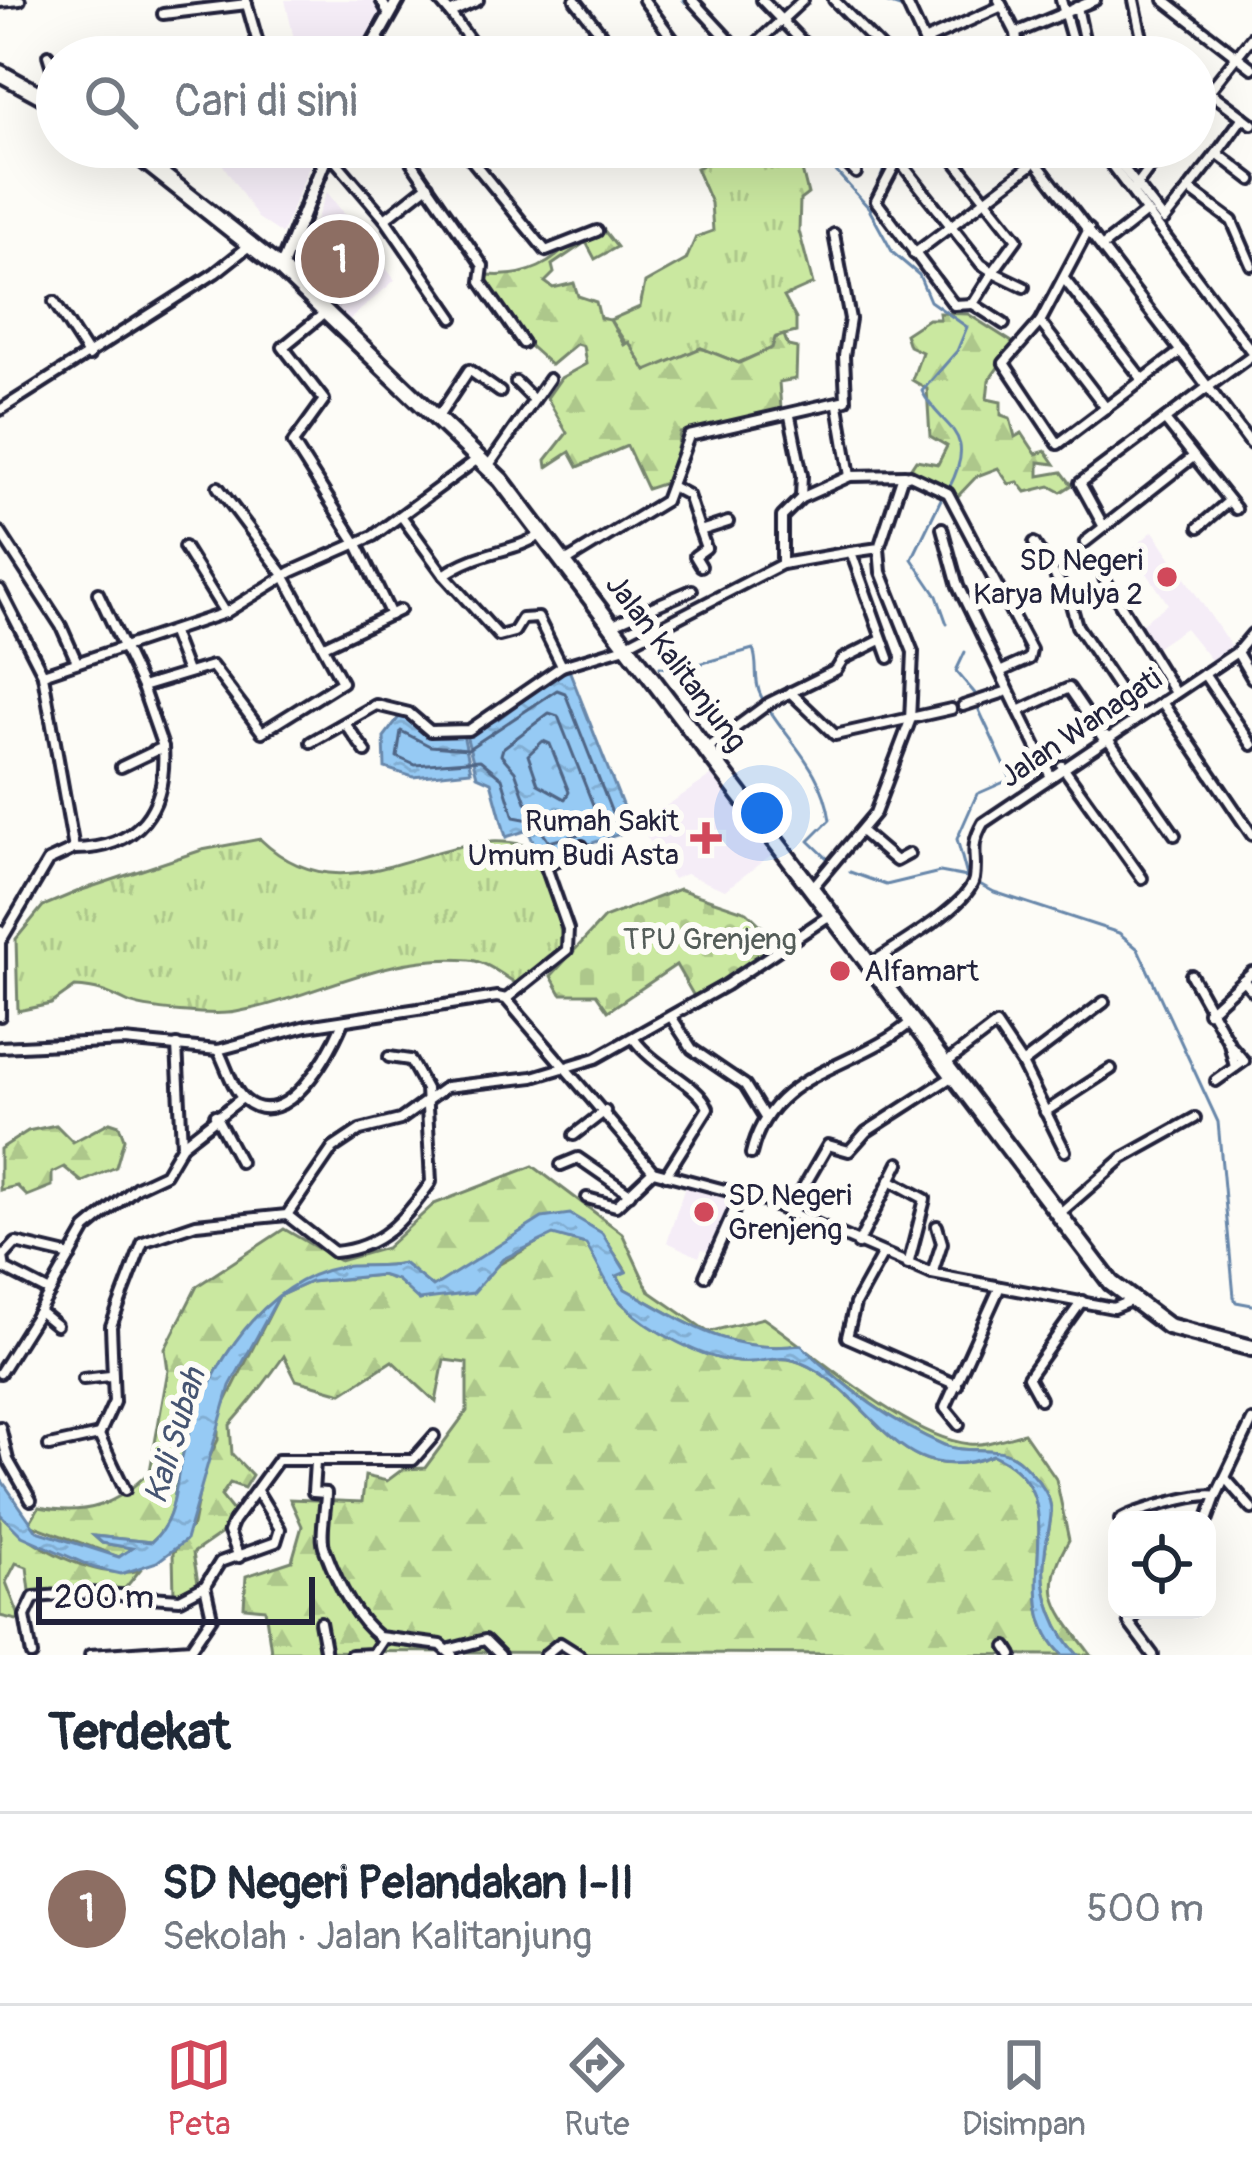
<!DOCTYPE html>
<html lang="id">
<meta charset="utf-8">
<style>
:root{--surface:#fff;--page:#f2f2f3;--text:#1f2937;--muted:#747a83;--line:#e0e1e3;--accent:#d1495b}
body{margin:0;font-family:Pangolin,sans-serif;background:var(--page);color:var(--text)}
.controls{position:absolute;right:36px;bottom:36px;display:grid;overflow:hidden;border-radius:24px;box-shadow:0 12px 48px #0002}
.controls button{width:108px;height:108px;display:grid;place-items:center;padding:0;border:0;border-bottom:3px solid var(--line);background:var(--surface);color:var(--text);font:60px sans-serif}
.scale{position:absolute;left:36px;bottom:30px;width:279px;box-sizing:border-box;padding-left:12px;border:6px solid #22223b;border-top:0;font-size:33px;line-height:42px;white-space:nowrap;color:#22223b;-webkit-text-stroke:9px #fdfcf7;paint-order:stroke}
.you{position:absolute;left:762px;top:813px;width:42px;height:42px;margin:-30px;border:9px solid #fff;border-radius:50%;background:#1a73e8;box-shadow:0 0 0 18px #1a73e833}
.badge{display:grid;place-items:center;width:78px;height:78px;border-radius:50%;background:var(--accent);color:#fff;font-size:39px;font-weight:700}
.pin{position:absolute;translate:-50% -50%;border:6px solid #fff;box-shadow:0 3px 12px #0006}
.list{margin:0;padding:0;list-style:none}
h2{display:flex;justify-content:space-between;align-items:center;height:156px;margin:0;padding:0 48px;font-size:51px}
h2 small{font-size:39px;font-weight:400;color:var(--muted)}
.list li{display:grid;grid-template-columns:78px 1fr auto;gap:36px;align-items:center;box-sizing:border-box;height:192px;padding:0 48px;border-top:3px solid var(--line)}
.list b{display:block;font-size:45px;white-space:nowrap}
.list p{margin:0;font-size:39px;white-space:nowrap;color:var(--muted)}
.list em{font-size:39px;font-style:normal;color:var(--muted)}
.icon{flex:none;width:66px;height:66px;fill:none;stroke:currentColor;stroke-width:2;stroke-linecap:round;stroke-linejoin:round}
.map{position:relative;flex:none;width:1252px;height:1655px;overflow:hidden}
.search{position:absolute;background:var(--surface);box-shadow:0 12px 48px #0002;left:36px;right:36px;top:36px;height:132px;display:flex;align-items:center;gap:30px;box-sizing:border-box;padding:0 42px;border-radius:66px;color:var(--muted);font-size:45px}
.sheet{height:348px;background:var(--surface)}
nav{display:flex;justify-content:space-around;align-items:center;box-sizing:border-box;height:168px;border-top:3px solid var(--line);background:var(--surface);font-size:33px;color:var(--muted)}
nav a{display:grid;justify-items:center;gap:6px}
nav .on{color:var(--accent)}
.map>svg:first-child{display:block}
.built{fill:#f5edf7}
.grass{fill:url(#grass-tufts);stroke:#76856e;stroke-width:3}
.forest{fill:url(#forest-firs);stroke:#76856e;stroke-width:3}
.cemetery{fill:url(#cemetery-stones);stroke:#76856e;stroke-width:3}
.water{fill:url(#water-ripples);stroke:#6887aa;stroke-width:3}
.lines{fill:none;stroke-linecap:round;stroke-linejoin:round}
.shore{stroke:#506585;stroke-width:3}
.stream{stroke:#6887aa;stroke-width:3}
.minor-tunnel{stroke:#d1d0d1;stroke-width:8;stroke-dasharray:8 4;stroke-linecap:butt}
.minor-casing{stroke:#22223b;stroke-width:16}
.tertiary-casing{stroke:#22223b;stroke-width:20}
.primary-casing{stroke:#22223b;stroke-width:22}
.minor{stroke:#fdfcf7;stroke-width:8}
.tertiary{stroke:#fdfcf7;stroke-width:10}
.primary{stroke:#fdfcf7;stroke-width:14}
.poi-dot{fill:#d1495b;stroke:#fdfcf7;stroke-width:4.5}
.labels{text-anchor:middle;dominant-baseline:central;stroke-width:12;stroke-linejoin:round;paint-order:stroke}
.poi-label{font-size:30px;fill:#22223b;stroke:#fdfcf7;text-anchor:end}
.street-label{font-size:30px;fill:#22223b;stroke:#fdfcf7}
.park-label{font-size:30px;fill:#545d59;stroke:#fdfcf7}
.water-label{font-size:33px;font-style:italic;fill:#455472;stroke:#fdfcf7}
</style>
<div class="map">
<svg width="1252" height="1655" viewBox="0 0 1252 1655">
<defs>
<pattern id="grass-tufts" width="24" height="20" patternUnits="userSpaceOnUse" patternTransform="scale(3)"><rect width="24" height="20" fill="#cae8a0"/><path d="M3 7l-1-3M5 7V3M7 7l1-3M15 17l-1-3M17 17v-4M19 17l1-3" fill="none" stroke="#adc78b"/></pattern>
<pattern id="forest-firs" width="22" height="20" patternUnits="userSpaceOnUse" patternTransform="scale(3)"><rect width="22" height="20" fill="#cae8a0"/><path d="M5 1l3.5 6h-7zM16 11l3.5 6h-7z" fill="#adc78b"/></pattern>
<pattern id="cemetery-stones" width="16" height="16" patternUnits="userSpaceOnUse" patternTransform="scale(3)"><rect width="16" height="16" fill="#cae8a0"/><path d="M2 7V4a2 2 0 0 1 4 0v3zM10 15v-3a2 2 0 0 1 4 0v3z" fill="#adc78b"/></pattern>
<pattern id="water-ripples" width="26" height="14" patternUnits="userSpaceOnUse" patternTransform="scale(3)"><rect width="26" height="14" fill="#96caf4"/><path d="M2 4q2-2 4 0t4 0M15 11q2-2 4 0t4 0" fill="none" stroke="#81add2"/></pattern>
</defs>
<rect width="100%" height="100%" fill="#fdfcf7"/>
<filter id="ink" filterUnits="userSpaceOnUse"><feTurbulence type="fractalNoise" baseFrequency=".00833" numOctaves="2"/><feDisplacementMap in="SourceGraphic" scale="24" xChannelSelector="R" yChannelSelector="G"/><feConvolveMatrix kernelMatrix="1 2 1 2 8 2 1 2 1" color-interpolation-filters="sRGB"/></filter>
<g filter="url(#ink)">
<g class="built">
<path d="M285 0H377L381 10 359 57H346L324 46 295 43Z"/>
<path d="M230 147H317L282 234 258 218 221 162Z"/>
<path d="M327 192 395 280 348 321 296 271Z"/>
<path d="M1153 531 1231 646 1211 660 1185 628 1154 649 1138 626 1168 604 1131 550Z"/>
<path d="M717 772 775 852 725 890 686 874 673 879 639 824Z"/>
<path d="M686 1183 737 1197 712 1252 702 1249 699 1257 667 1242Z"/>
</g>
<g class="grass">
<path d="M705 147H806L811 161 802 170 808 194 800 200 799 231 813 284 784 297 796 319V332L776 337 773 348 738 363 701 348 646 372 610 320 640 307 645 283 686 260 696 237 713 231 711 203 696 168 707 163Z"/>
<path d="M260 839C348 924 436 823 523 845 546 869 564 919 561 951L519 985C505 977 486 961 469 960 382 953 318 997 236 1012 216 1016 143 1010 127 1002 109 993 97 988 75 987L51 1004 18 1011 16 939 43 906 79 891 202 850Z"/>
</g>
<g class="forest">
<path d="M603 229 617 247 595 259 586 242 552 265 554 273 545 282 553 288 574 283 578 296 596 302 600 318 610 320 624 345 629 342 646 371 701 348 739 363 772 348 775 338 784 335 788 346 797 348 796 379 779 382 781 409 680 433 671 481 647 489 627 446 578 467 570 452 547 467 546 460 567 433 547 398 561 378 586 364 583 346 576 344 551 365 523 340 486 280 488 275C524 278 558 265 576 232Z"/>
<path d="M939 313 968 314 1015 344 989 380 987 399 1001 402V415L1010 418 1015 437 1022 433 1036 454 1046 451 1055 464 1039 462V476L1062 472 1072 485 1061 492 1050 486 1026 492 1018 482 1009 484 998 468 977 476 957 497 910 469 916 460 938 464 947 446 930 436 927 389 912 380 922 352 909 346 905 334 928 319H940Z"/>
<path d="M110 1122 119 1125 124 1139 116 1167 82 1182 64 1167 52 1173V1186L27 1196 17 1186 0 1190V1149L28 1131 56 1125 73 1142Z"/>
<path d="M533 1166 622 1233 649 1291 708 1332 763 1318C815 1353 908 1438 969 1444 985 1446 1008 1437 1024 1433L1056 1479 1069 1540C1037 1594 1058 1610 1091 1655H1078C1057 1634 1041 1595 1044 1563 1047 1514 1067 1508 1022 1463 1000 1441 969 1456 944 1445 891 1422 842 1385 801 1345 729 1355 686 1322 625 1289L617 1275 626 1271C557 1157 514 1256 432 1287L403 1263C383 1268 359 1264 340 1268 255 1286 199 1382 180 1466 174 1494 175 1522 151 1542L94 1536 102 1543 132 1548 119 1557 29 1524 39 1507C86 1516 116 1506 150 1471L168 1370 165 1349 197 1286 284 1229 340 1261 386 1248 434 1204Z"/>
<path d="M552 1234 586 1244C598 1262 609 1292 625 1306 649 1330 714 1365 748 1362 778 1359 787 1353 817 1371 878 1409 905 1491 993 1455 1084 1495 1000 1596 1063 1655L271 1651 265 1609 244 1607 246 1576 292 1561 302 1526 290 1499 362 1502 365 1476 387 1481 403 1469 425 1468 467 1411V1363L444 1360 436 1402 392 1361 342 1393 296 1380 284 1356C265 1383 253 1399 230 1425L232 1454 252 1475 244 1488 230 1483 221 1496 233 1511 222 1533 193 1553 198 1583 174 1595 173 1553 193 1525 204 1468 218 1440V1417L279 1296 310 1282 381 1275 397 1280 420 1300 486 1272Z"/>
<path d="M0 1514C28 1545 97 1582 140 1570L122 1592 30 1591 27 1567 16 1563 6 1582 21 1621 0 1616Z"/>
</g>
<path class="cemetery" d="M679 889 747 912 778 942 695 998 676 965 608 1011 596 994H561L551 976 604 918Z"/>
<g class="water">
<path d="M568 667 632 830 541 860 528 830 506 837 491 782 477 776 466 735 498 719Z"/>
<path d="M402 713 433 734H463L471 771 413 777 385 768 384 737Z"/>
<path d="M570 1214 602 1233 626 1272 617 1276 625 1289C686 1322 729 1355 801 1345 841 1385 891 1422 944 1445 969 1456 1000 1441 1022 1463 1067 1508 1047 1513 1044 1563 1041 1595 1057 1634 1078 1655H1063C1000 1597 1084 1495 993 1455 904 1491 879 1409 817 1371 778 1347 773 1365 738 1362 703 1359 650 1331 625 1306 609 1292 597 1262 586 1244L553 1235 503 1259 473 1293 419 1300 397 1280 381 1275 310 1282 279 1296 230 1386 186 1540 157 1562 121 1574 95 1568 22 1536 0 1514V1478L37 1531 119 1557 132 1548 102 1543 94 1536 151 1542C175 1522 174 1493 180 1465 199 1384 255 1283 341 1267 357 1264 384 1268 403 1263L433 1287 542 1218Z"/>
</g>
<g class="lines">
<g class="shore">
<path d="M557 690 565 693 614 818 611 826 549 842 535 821 514 817 502 778 480 760 415 765 397 757 401 731 430 746 468 749Z"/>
<path d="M549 713 558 716 595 810 591 817 557 823 543 809 526 802 515 771 501 755 503 748Z"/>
<path d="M543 741 550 744 569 792 565 799 538 784 528 755Z"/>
</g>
<g class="stream">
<path d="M683 0 738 57"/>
<path d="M768 0 782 13 795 0"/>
<path d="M879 0 903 8 924 57"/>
<path d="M1066 0 1069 6"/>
<path d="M1073 14 1083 57"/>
<path d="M814 147 869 208"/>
<path d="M891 147 870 211 893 253 919 275 930 301 967 327 957 351 922 391C941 430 980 429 949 488"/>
<path d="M1141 197 1161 223"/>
<path d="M943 495 912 559 937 596 947 624"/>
<path d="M965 652 956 671 978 697"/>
<path d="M660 667 681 669 753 649C759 664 753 681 761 696 785 740 822 765 830 820L809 841 830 861"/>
<path d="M850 872 886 885 940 872 967 877 994 892 1119 933 1138 949 1218 1122 1234 1297 1236 1302 1252 1305"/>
<path d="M967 876 957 839 977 794 1011 779 979 710"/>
</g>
<path class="minor-tunnel" d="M1027 163 1029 160"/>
<defs>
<g id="minor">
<path d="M381 0 389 14"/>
<path d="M439 0 450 13 478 0"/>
<path d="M575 0 619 57"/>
<path d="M644 0 686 57"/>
<path d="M692 0 744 56"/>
<path d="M762 0 817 57"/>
<path d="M834 0 890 57"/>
<path d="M905 0 924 41 946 57"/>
<path d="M999 0 1016 33 1019 57"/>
<path d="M1061 0 1077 57"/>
<path d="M1134 0 1146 57"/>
<path d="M1164 0 1252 68"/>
<path d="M246 1 262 57"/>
<path d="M0 2 20 0"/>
<path d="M1077 7 1088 57"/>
<path d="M450 13 482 57"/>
<path d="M163 14 247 4"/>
<path d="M1016 33 1095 0"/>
<path d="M377 37 392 57"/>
<path d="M924 41 1002 6"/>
<path d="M1146 45 1163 57"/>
<path d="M109 50 110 57"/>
<path d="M744 55 803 0"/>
<path d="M690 57 705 51"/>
<path d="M1195 81 1252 124"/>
<path d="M48 97 56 81 48 55"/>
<path d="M1195 109 1252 37"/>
<path d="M1243 117 1217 153 1252 180"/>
<path d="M401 147 483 266 481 282 523 343"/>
<path d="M461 147 546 251 597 231"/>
<path d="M831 147 856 173"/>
<path d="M897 147 898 159 876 201 954 305 973 304"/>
<path d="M944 147 1017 239 993 272 1024 287"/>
<path d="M1031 147 1036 162 1208 387 1252 355"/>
<path d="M1098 147 1252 352"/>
<path d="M1107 147 1164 220 1189 189"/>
<path d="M328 152 385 219 453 318"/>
<path d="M1217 153 1189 189 1232 221 1251 265"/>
<path d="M898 159 981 264 993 272 973 304 1004 324"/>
<path d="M1134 189 1165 147"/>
<path d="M385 219 428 185"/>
<path d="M1089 229 1040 322 1004 363 1058 444 1181 351"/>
<path d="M1103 246 1145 213"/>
<path d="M914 254 1030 166"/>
<path d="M1065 280 1143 380"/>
<path d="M54 302 89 356"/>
<path d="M326 312 283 347 324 400 293 443 357 544 391 615"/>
<path d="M1040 322 1106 408"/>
<path d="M516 382 534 400"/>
<path d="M0 410 215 273 249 246"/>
<path d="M790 416 802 475 801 497"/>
<path d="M438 417 469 370 500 392"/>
<path d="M1165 420 1236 509"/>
<path d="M489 465 549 379"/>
<path d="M850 476 905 475"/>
<path d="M673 487 688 495 700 531 728 522"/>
<path d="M402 517 444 575 499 636 514 632 522 619 538 618 562 666 629 646"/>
<path d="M1104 527 1080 483 1208 387 1251 444"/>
<path d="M1199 527 1229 501"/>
<path d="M942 528 958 586 1050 775"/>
<path d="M700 531 706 548 695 556 701 566"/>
<path d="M0 532 61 626 77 662"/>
<path d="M1085 542 1193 457"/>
<path d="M1034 543 1069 597 1077 626 1137 716"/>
<path d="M184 547 225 613"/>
<path d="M565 562 665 501 689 436 846 400 844 356 850 319 834 234"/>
<path d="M782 564 851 552"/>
<path d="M444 575C479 550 514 553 542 534"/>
<path d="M1104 578 1175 693"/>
<path d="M0 590 43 674 225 613 291 572 373 536 479 458"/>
<path d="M98 593 142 687"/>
<path d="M613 624 692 590"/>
<path d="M172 633 187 672"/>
<path d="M629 643 782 564V517L801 498 850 476 838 405"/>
<path d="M324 646 400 610"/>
<path d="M1237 652 1252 678"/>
<path d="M889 658 851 552 879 548 902 478 910 475 948 493 1031 650 1029 659 1002 671"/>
<path d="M1204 674 1252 745"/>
<path d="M790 692 835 735 951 709"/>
<path d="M1162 702 1252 835"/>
<path d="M963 706 1008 691"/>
<path d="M1019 711 1069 688 1103 738"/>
<path d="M346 725 366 752"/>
<path d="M1106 736 1175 835"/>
<path d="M311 742 376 705 409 713 430 731 469 730 562 666"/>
<path d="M708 748 769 703 836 670 843 659 881 640"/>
<path d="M1062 766 1142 878"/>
<path d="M121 767 163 747 142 687 212 666 262 732 342 682 284 575 218 487"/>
<path d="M862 832 896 861 909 854"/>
<path d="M74 849C139 849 167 808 163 747"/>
<path d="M812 888 875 813 910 721 913 652 881 572 879 548"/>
<path d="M0 931V1016"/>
<path d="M2 939 48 861 74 849 43 675"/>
<path d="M869 965C893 948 969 906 974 879 978 853 968 850 983 823L1237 652 1252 634"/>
<path d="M1191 975 1229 1043 1235 1067"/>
<path d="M1243 980 1252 990"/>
<path d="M506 999 567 950 568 929 546 867 582 846"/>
<path d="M1208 1012 1252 972"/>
<path d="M672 1018 692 1049 745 1085 764 1116"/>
<path d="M634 1039C654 1068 698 1083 708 1108L666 1175"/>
<path d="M177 1045 182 1145"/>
<path d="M0 1047 124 1041 218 1050 307 1026 497 997 506 999 653 1171 759 1199 932 1274 1113 1308 1130 1301"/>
<path d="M218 1050C226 1065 232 1089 245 1100 287 1135 331 1050 343 1022"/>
<path d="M946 1063 996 1025 1022 1064 1065 1151"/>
<path d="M1022 1064 1104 1002"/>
<path d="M1216 1081 1244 1061 1232 1047"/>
<path d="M1045 1112 1111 1069"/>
<path d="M215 1115 240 1162"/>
<path d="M574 1135 605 1111"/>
<path d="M751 1154C770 1070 856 1070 911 1022"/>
<path d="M561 1165 578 1158 630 1194"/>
<path d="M890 1180 925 1199 908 1265"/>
<path d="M587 1198 616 1206 653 1171"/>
<path d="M1060 1213 1123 1158 1195 1118"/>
<path d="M788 1214 828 1145 849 1151 866 1132 953 1076"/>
<path d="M287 1215 334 1252C382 1248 405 1219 431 1182L426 1089 410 1060 389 1057"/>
<path d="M858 1244 899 1163"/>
<path d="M882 1255 855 1304 847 1337 957 1385"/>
<path d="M932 1274 942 1243 937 1226"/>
<path d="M705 1276 742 1193"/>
<path d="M50 1292 5 1269 3 1257 16 1243 71 1256"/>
<path d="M56 1325 39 1311 86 1229 137 1187 165 1174 182 1145 242 1098"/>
<path d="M0 1373 39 1311"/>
<path d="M83 1379 110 1376"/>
<path d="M1040 1399 1028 1377 1082 1301"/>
<path d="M959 1425 945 1408 998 1291"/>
<path d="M0 1427 8 1460 31 1500"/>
<path d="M49 1446 99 1435"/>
<path d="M315 1462 313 1492 326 1493C326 1509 319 1537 325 1550 336 1580 353 1616 379 1637L441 1645 452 1655"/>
<path d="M1226 1479 1252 1509"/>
<path d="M125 1490 99 1435 114 1402 111 1326 143 1242 196 1224 287 1215 333 1148 360 1130 400 1120 446 1087 533 1077 596 1058 726 985 830 915"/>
<path d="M1120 1520C1133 1511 1204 1491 1216 1496L1252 1421"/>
<path d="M1207 1521 1216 1496"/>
<path d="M239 1557 229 1532 233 1522 278 1460H413L434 1436"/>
<path d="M1140 1610 1129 1623 1153 1655"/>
<path d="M320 1622 326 1655"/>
<path d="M1007 1647 1012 1655"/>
<path d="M451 1649 485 1640 500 1655"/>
<path d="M32 1655 25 1616 34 1597 89 1593 180 1599 205 1586 220 1562 276 1542 280 1529 257 1491"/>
<path d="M90 1655 191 1648 212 1617 205 1586"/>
<path d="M351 1655 373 1654 383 1639"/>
<path d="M545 1655 560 1643 579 1655"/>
</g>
<g id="tertiary">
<path d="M366 57 398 0"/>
<path d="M281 269 330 147"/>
</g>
<g id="primary">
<path d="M0 73 57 104"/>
<path d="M127 147 281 269 501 480 1111 1283 1168 1326 1252 1348"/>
</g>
</defs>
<use href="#minor" class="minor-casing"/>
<use href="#tertiary" class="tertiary-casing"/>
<use href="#primary" class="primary-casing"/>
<use href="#minor" class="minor"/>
<use href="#tertiary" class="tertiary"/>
<use href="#primary" class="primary"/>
</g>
</g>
<g class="poi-dot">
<circle cx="1167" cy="577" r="12"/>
<path d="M700 820h12v12h12v12h-12v12h-12v-12h-12v-12h12z"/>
<circle cx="840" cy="971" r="12"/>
<circle cx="704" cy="1212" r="12"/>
</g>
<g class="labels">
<g class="poi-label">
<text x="1143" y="560">SD Negeri<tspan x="1143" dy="34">Karya Mulya 2</tspan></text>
<text x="679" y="821">Rumah Sakit<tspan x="679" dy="34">Umum Budi Asta</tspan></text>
<text x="864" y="971" text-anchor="start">Alfamart</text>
<text x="728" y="1195" text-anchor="start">SD Negeri<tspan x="728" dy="34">Grenjeng</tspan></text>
</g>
<g class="street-label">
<text transform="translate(676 663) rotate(53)">Jalan Kalitanjung</text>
<text transform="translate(1081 728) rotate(-34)">Jalan Wanagati</text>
</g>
<g class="park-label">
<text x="710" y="939">TPU Grenjeng</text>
</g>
<g class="water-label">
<text transform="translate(175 1436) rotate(-73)">Kali Subah</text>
</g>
</g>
</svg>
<div class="controls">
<button><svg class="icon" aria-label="locate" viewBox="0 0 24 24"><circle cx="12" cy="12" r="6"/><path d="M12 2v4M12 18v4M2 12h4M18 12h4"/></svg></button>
</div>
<div class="scale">200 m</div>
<div class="you"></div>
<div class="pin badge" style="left:340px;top:259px;background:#8d6e63">1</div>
<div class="search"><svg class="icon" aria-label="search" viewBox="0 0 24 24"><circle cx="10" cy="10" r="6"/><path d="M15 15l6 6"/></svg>Cari di sini</div>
</div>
<section class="sheet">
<h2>Terdekat<small></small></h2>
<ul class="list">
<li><span class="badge" style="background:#8d6e63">1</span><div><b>SD Negeri Pelandakan I-II</b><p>Sekolah · Jalan Kalitanjung</p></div><em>500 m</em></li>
</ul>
</section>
<nav>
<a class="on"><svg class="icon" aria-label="map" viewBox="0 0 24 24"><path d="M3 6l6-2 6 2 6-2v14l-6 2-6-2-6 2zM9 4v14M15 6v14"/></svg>Peta</a>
<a><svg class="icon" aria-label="directions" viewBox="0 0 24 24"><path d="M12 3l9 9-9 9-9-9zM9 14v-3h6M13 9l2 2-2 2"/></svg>Rute</a>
<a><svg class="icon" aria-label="saved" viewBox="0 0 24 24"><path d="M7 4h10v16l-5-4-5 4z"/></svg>Disimpan</a>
</nav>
